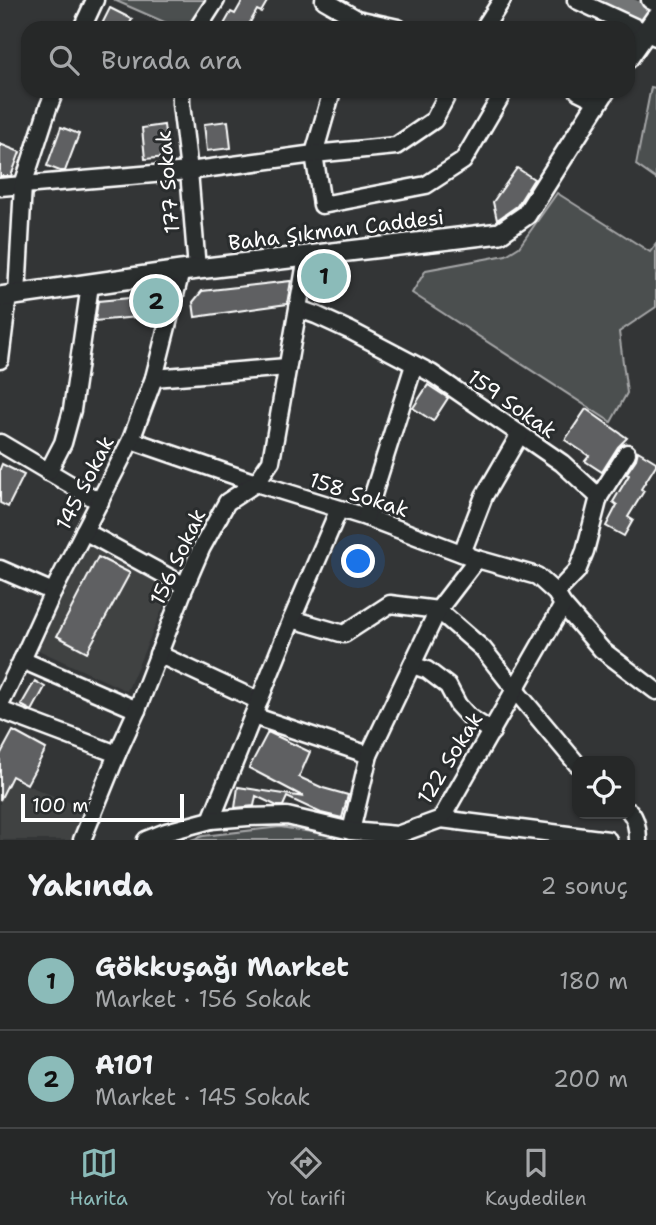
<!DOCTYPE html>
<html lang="tr">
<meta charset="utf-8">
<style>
:root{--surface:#262828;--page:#2e3030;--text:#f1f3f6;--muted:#a4a6a8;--line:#424445;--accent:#8bbbb9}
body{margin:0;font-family:"Shantell Sans",sans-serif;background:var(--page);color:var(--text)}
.controls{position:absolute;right:21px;bottom:21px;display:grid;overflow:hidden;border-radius:14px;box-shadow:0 2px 5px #0004}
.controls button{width:63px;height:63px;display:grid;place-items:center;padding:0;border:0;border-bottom:2px solid var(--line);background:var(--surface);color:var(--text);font:35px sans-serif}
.scale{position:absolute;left:21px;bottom:18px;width:163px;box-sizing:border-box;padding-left:7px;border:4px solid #fff;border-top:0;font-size:19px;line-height:24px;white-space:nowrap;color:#fff;-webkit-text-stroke:5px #2a2d2e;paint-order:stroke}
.you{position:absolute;left:359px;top:562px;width:24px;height:24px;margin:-18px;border:5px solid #fff;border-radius:50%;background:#1a73e8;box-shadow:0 0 0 10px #1a73e833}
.badge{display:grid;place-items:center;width:46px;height:46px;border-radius:50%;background:var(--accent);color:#111;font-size:23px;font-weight:700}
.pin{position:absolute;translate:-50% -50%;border:4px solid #fff;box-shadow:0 2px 7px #0006}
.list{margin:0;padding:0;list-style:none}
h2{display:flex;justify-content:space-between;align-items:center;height:91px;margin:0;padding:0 28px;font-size:30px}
h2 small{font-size:23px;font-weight:400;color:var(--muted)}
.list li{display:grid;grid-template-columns:46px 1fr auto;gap:21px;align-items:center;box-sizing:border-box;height:98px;padding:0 28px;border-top:2px solid var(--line)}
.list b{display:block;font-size:26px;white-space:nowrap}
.list p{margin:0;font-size:23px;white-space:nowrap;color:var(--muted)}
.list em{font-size:23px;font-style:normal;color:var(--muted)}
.icon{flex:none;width:38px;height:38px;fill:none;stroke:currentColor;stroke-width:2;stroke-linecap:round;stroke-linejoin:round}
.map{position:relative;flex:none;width:656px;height:840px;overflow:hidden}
.search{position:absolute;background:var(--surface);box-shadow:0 2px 5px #0004;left:21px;right:21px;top:21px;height:77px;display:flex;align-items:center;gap:18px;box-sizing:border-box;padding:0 24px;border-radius:21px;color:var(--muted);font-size:26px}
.sheet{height:287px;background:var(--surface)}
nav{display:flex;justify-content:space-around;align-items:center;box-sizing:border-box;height:98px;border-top:2px solid var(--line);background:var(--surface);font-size:19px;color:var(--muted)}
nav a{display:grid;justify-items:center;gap:4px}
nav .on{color:var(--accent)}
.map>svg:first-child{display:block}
.built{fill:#404243}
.green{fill:#4c4f50;stroke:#a6a7a8;stroke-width:2}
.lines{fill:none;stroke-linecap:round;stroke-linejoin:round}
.river{stroke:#737576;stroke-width:19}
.building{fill:#5f6162;stroke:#fff;stroke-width:2}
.minor-casing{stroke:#fff;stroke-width:21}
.major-casing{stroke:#fff;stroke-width:24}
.minor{stroke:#2a2d2e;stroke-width:16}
.major{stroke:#2a2d2e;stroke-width:19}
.labels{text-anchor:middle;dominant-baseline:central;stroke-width:6;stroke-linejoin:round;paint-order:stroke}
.street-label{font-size:21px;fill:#fff;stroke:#2a2d2e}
</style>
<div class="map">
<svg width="656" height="840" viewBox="0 0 656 840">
<rect width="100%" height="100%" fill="#333536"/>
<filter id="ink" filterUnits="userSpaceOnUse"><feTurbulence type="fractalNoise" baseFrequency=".0143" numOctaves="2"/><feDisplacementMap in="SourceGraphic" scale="14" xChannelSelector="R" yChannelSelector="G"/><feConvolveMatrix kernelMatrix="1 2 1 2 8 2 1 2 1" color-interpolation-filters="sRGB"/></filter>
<g filter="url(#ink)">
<g class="built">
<path d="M86 543 172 587 127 691 34 648Z"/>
<path d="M0 774 85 809 72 840H0Z"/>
</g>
<g class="green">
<path d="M114 0H205L186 28H178Z"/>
<path d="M651 87 656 88V179L636 165Z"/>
<path d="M557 193 650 252 656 244V307L619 332 627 393 611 422 412 293 426 270 506 255 519 247Z"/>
<path d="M280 827 362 840H191L203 836Z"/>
</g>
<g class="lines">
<path class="river" d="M612 0 656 19"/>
</g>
<g class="building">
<path d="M243 0H268L261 12 257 10 247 28H222L231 12 235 14Z"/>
<path d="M110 8 132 19 128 28H100Z"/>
<path d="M228 121 231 148 207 151 204 124Z"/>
<path d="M164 125 168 157 145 159 142 128Z"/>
<path d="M61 127 79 134 65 171H60L47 166Z"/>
<path d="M0 144 20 152 11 176H0Z"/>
<path d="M517 168 534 179 517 206 497 220 493 202Z"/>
<path d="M342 269 344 288 321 290 319 272Z"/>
<path d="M291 281 287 304 195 317 193 302 202 291Z"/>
<path d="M161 295 162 304 159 315 95 321 98 301Z"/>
<path d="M428 385 448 398 433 421 413 408Z"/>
<path d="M586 409 627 438 618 447 602 472 585 461 589 456 565 440Z"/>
<path d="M638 451 656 462V465L641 489 644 491 628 517 633 520 624 536 606 526 617 505 613 502 629 475 626 474 636 459Z"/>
<path d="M2 464 24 475 8 507 0 503V469Z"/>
<path d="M98 557 130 573 87 652 57 636Z"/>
<path d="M35 681 45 687 32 711 21 705Z"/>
<path d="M13 731 46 749 27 784 12 776 0 800V755Z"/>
<path d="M268 732 310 752 299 777 323 788 348 795 342 818 321 813 287 797 283 806H277L256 796 254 806 235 808 238 787 304 797 249 768Z"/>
</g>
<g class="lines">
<defs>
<g id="minor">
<path d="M324 0 357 19 398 28"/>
<path d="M576 0 656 37"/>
<path d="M650 0 656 3"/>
<path d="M82 28 95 0"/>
<path d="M198 28 216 0"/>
<path d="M484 28 502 0"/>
<path d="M181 91V104L189 171 197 269"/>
<path d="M332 91 314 154 322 205 426 185 463 161 504 91"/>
<path d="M578 91 598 101"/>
<path d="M0 187 189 171 314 154 396 146 434 120 449 91"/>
<path d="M17 295 23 185 48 108 55 91"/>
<path d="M299 309 316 315 351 331 431 373 562 463 599 497 585 551 577 571 556 593"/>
<path d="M0 360 8 296"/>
<path d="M154 378 287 367"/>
<path d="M131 440 256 483 366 517 477 559 537 576 556 593 563 605 602 650 656 691"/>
<path d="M0 443 100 502"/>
<path d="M48 472 63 443 72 410 90 285"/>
<path d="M599 497 627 453"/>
<path d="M366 517 414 365"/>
<path d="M84 531 185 586"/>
<path d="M462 553 484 496 520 434"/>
<path d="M0 569 53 592"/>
<path d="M292 619 344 634 390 604 438 610 483 649 509 682"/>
<path d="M158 654 259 701"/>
<path d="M22 660 137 710"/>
<path d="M412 665 427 670 448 686 458 705 469 717 492 732"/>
<path d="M515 690 577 764"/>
<path d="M0 705 22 660 53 592 131 440 154 378 181 271"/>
<path d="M0 710 117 754"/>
<path d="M253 716 369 755"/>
<path d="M630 812C636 818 638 831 638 840"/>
<path d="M441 819 608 840"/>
<path d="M211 820 292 619 339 509"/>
<path d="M351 831 369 755 438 610 477 559"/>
<path d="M82 840 117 754 137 710 185 586 201 549 227 502 256 483 271 461 307 257"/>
<path d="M146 840 166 832 211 820 248 817 287 816 351 831 397 835 441 819 563 605"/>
</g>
<g id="major">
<path d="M628 58 656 18"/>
<path d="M0 297 181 271 500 233 526 215 605 91"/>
</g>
</defs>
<use href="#minor" class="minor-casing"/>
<use href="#major" class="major-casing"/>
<use href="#minor" class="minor"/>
<use href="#major" class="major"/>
</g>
</g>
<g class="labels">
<g class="street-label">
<text transform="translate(168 182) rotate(-95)">177 Sokak</text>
<text transform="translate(336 230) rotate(-7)">Baha Şıkman Caddesi</text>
<text transform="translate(512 404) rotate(35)">159 Sokak</text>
<text transform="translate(85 483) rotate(-63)">145 Sokak</text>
<text transform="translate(359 495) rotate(18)">158 Sokak</text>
<text transform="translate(178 557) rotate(-65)">156 Sokak</text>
<text transform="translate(450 758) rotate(-58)">122 Sokak</text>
</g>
</g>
</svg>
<div class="controls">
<button><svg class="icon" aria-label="locate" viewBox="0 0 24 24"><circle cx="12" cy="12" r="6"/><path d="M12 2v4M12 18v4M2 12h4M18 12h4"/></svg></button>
</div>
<div class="scale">100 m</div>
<div class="you"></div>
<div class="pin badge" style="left:324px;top:276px">1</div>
<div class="pin badge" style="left:156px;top:301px">2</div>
<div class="search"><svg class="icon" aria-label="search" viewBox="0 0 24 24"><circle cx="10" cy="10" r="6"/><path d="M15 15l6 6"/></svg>Burada ara</div>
</div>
<section class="sheet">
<h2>Yakında<small>2 sonuç</small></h2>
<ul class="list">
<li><span class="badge">1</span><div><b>Gökkuşağı Market</b><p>Market · 156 Sokak</p></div><em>180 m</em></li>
<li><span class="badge">2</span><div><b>A101</b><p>Market · 145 Sokak</p></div><em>200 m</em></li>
</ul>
</section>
<nav>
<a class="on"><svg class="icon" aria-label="map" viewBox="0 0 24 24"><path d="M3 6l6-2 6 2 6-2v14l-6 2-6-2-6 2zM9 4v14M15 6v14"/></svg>Harita</a>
<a><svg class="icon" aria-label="directions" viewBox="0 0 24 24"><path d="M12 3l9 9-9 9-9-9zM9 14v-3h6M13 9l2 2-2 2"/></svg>Yol tarifi</a>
<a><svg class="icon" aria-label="saved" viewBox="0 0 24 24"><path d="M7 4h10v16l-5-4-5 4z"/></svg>Kaydedilen</a>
</nav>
